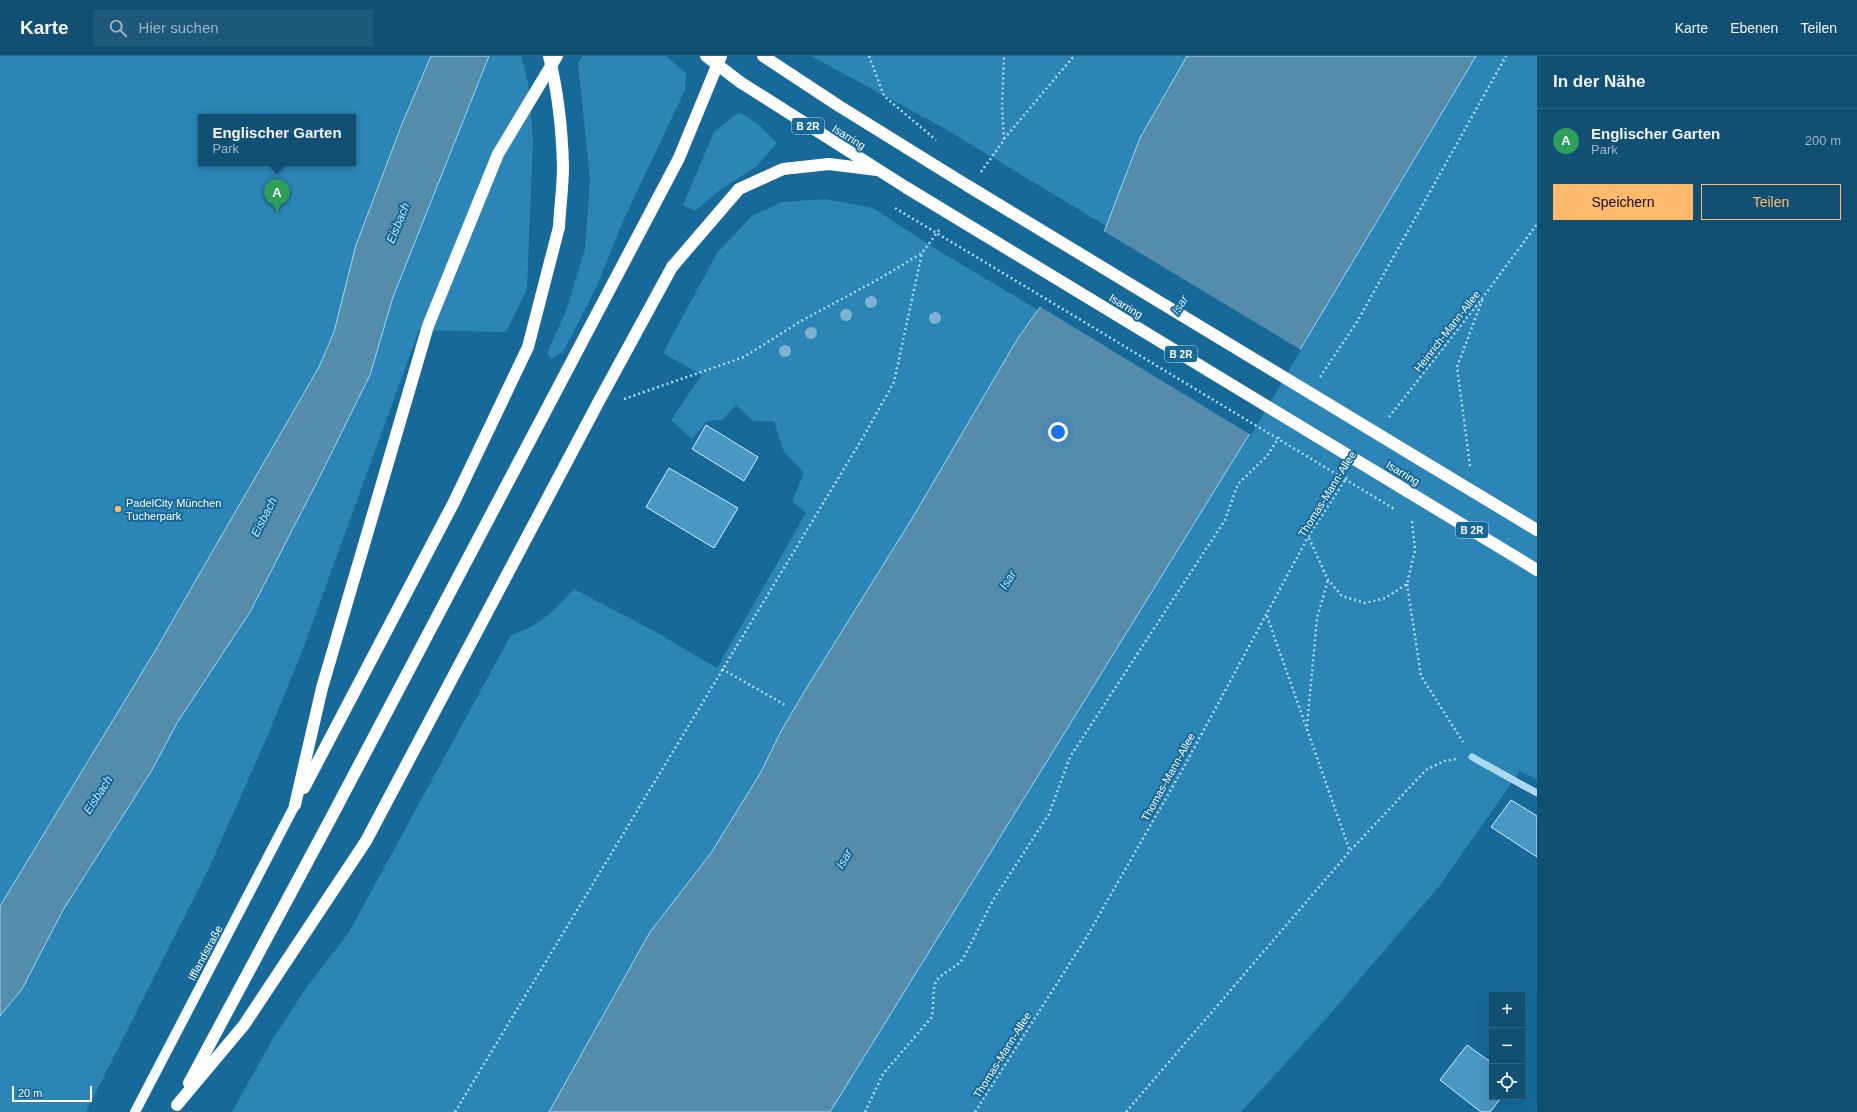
<!DOCTYPE html>
<html lang="de">
<meta charset="utf-8">
<style>
:root{--surface:#114f73;--page:#1e597b;--text:#f1f3f6;--muted:#9cb5c4;--line:#306685;--accent:#ffb86c}
body{margin:0;font-family:Helvetica,sans-serif;background:var(--page);color:var(--text)}
.controls{position:absolute;right:12px;bottom:12px;display:grid;overflow:hidden;border-radius:0px;box-shadow:0 4px 16px #0002}
.controls button{width:36px;height:36px;display:grid;place-items:center;padding:0;border:0;border-bottom:1px solid var(--line);background:var(--surface);color:var(--text);font:20px sans-serif}
.scale{position:absolute;left:12px;bottom:10px;width:80px;box-sizing:border-box;padding-left:4px;border:2px solid #fff;border-top:0;font-size:11px;line-height:14px;white-space:nowrap;color:#fff;-webkit-text-stroke:3px #176999;paint-order:stroke}
.you{position:absolute;left:1058px;top:376px;width:14px;height:14px;margin:-10px;border:3px solid #fff;border-radius:50%;background:#1a73e8;box-shadow:0 0 0 6px #1a73e833}
.badge{display:grid;place-items:center;width:26px;height:26px;border-radius:50%;background:var(--accent);color:#fff;font-size:13px;font-weight:700}
.pin{position:absolute;translate:-50% -33px;filter:drop-shadow(0 1px 2px #0008)}
.pin::after{content:'';position:absolute;top:21px;width:14px;height:12px;background:inherit;clip-path:polygon(0 0,100% 0,50% 100%)}
.popup{position:absolute;left:198px;top:58px;width:158px;height:52px;box-sizing:border-box;display:grid;place-content:center;border-radius:0px;background:var(--surface);filter:drop-shadow(0 1px 3px #0005);font-size:13px;white-space:nowrap;color:var(--muted)}
.popup b{font-size:15px;color:var(--text)}
.popup::after{content:'';position:absolute;left:50%;top:100%;margin-left:-8px;border:8px solid transparent;border-top-color:var(--surface)}
.list{margin:0;padding:0;list-style:none}
h2{display:flex;justify-content:space-between;align-items:center;height:52px;margin:0;padding:0 16px;font-size:17px}
h2 small{font-size:13px;font-weight:400;color:var(--muted)}
.list li{display:grid;grid-template-columns:26px 1fr auto;gap:12px;align-items:center;box-sizing:border-box;height:64px;padding:0 16px;border-top:1px solid var(--line)}
.list b{display:block;font-size:15px;white-space:nowrap}
.list p{margin:0;font-size:13px;white-space:nowrap;color:var(--muted)}
.list em{font-size:13px;font-style:normal;color:var(--muted)}
.actions{display:flex;gap:8px;padding:12px 16px}
.actions a{flex:1;padding:9px 0;border:1px solid var(--accent);border-radius:0px;text-align:center;font-size:14px;color:var(--accent)}
.actions .main{background:var(--accent);color:#111}
.icon{flex:none;width:22px;height:22px;fill:none;stroke:currentColor;stroke-width:2;stroke-linecap:round;stroke-linejoin:round}
.map{position:relative;flex:none;width:1537px;height:1056px;overflow:hidden}
header{display:flex;align-items:center;gap:24px;box-sizing:border-box;height:56px;padding:0 20px;background:var(--surface);border-bottom:1px solid var(--line)}
header strong{font-size:19px}
nav{display:flex;gap:22px;margin-inline-start:auto;font-size:14px}
.search{width:280px;height:36px;background:var(--page);display:flex;align-items:center;gap:10px;box-sizing:border-box;padding:0 14px;border-radius:0px;color:var(--muted);font-size:15px}
main{display:flex}
aside{flex:1;background:var(--surface)}
.map>svg:first-child{display:block}
.green{fill:#2b85b6;fill-rule:evenodd}
.water{fill:#558cac;stroke:#9ed7f4}
.pier{fill:#176999}
.building{fill:#4997c3;stroke:#d3eefc}
.lines{fill:none;stroke-linecap:round;stroke-linejoin:round}
.path{stroke:#acd9f2;stroke-width:2.5;stroke-dasharray:2 3;stroke-linecap:butt}
.minor{stroke:#acd9f2;stroke-width:7}
.major{stroke:#f6fbff;stroke-width:10}
.highway{stroke:#fff;stroke-width:12}
.path-bridge{stroke:#acd9f2;stroke-width:2.5;stroke-dasharray:2 3;stroke-linecap:butt}
.highway-bridge{stroke:#fff;stroke-width:12}
.tree{fill:#7eb2cf}
.poi-dot{fill:#ffb86c;stroke:#176999;stroke-width:1.5}
.labels{text-anchor:middle;dominant-baseline:central;stroke-width:4;stroke-linejoin:round;paint-order:stroke}
.shield{fill:#176999;stroke:#b9d2e0;stroke-width:1}
.shield-label{font-size:10px;font-weight:bold;fill:#fff}
.street-label{font-size:11px;fill:#fff;stroke:#176999}
.poi-label{font-size:11px;fill:#fff;stroke:#176999;text-anchor:start}
.water-label{font-size:12px;font-style:italic;fill:#c3e6f9;stroke:#176999}
</style>
<header>
<strong>Karte</strong>
<div class="search"><svg class="icon" aria-label="search" viewBox="0 0 24 24"><circle cx="10" cy="10" r="6"/><path d="M15 15l6 6"/></svg>Hier suchen</div>
<nav><a>Karte</a><a>Ebenen</a><a>Teilen</a></nav>
</header>
<main>
<div class="map">
<svg width="1537" height="1056" viewBox="0 0 1537 1056">
<rect width="100%" height="100%" fill="#176999"/>
<g class="green">
<path d="M0 0H431L402 68 356 189 334 276 319 311 155 595 0 850ZM201 61H353V107H201Z"/>
<path d="M489 0H521L528 26 533 83 527 233 506 276 419 274 303 593 267 681 209 812 86 1056H0V960L22 933 63 854 152 714 177 667 250 556 319 422 370 319 393 241Z"/>
<path d="M582 0H666L686 17 685 34 623 165 597 230 563 296 551 303 547 297 566 255 585 193 590 123 578 7Z"/>
<path d="M811 0H1214L1111 173 942 71Z"/>
<path d="M1476 0H1537V724L1520 715 1440 829 1324 965 1241 1056H830L1247 382Z"/>
<path d="M739 56 758 68 777 87 757 110 720 134 695 155 683 149 714 76Z"/>
<path d="M826 143 873 152 936 193 1038 254 1018 282 913 461 804 636 780 677 761 716 711 797 650 876 549 1056H232L272 984 309 928 348 878 511 579C542 569 552 556 574 533L654 575 717 612 806 457 792 445 804 417 784 396 774 365H753L736 349 722 364 707 365 692 383 671 364 702 319 663 297 717 197 752 160 782 146Z"/>
</g>
<g class="water">
<path d="M431 0H489L393 241 370 319 319 422 250 556 177 667 152 714 63 854 22 933 0 960V850L155 595 319 311 334 276 356 189 402 68Z"/>
<path d="M1187 0H1476L1247 382 830 1056H549L650 876 711 797 761 716 780 677 804 636 913 461 1018 282 1038 254 1104 176 1140 82Z"/>
</g>
<path class="pier" d="M1102 174 1301 294 1251 379 1039 250Z"/>
<g class="building">
<path d="M706 369 758 401 744 425 692 393Z"/>
<path d="M669 412 738 452 714 492 646 451Z"/>
<path d="M1511 744 1537 760V801L1491 771Z"/>
<path d="M1467 989 1492 1007V1041H1502L1490 1056H1481L1440 1024Z"/>
</g>
<g class="lines">
<g class="path">
<path d="M869 0 884 40 936 84"/>
<path d="M1004 83 1074 0"/>
<path d="M981 116 1004 84 1002 50 1004 0"/>
<path d="M1320 321 1357 266 1506 0"/>
<path d="M624 343 744 301 801 265 879 223 922 197 939 174"/>
<path d="M1389 361 1484 240 1537 168"/>
<path d="M1470 410 1457 311 1483 242"/>
<path d="M1309 482 1328 524 1342 540 1365 547 1385 542 1407 528 1415 494 1412 465"/>
<path d="M1407 528 1421 620 1463 686"/>
<path d="M1267 560 1350 795"/>
<path d="M722 613 787 650"/>
<path d="M1307 670 1317 562 1328 524"/>
<path d="M455 1056 865 378 894 326 922 197"/>
<path d="M865 1056 883 1018 931 962C935 950 931 930 938 923 946 914 957 912 964 901L993 844 1049 758 1070 701 1225 464 1238 428 1267 400 1279 381"/>
<path d="M975 1056 1086 882 1185 709 1308 481 1347 421"/>
<path d="M1126 1056 1350 795 1426 714 1444 705 1456 703"/>
</g>
<path class="minor" d="M1472 701 1537 737"/>
<path class="major" d="M135 1056 295 749"/>
<g class="highway">
<path d="M763 0 839 50 968 130"/>
<path d="M740 26 907 132"/>
<path d="M1424 406 1537 474"/>
<path d="M1407 435 1537 514"/>
<path d="M304 732 454 446 528 291 559 171"/>
<path d="M295 749 322 632 428 270 498 98 557 0"/>
<path d="M189 1027 331 762 679 102 721 0"/>
<path d="M177 1049 244 969 366 785 599 345 672 211 739 133 783 113 829 108 877 114"/>
</g>
<path class="path-bridge" d="M895 152 1396 454"/>
<g class="highway-bridge">
<path d="M549 0C558 36 562 73 563 110 563 130 560 151 559 171"/>
<path d="M706 0 740 26"/>
<path d="M968 130 1424 406"/>
<path d="M907 132 1407 435"/>
</g>
</g>
<g class="tree">
<circle cx="871" cy="246" r="6"/>
<circle cx="846" cy="259" r="6"/>
<circle cx="935" cy="262" r="6"/>
<circle cx="811" cy="277" r="6"/>
<circle cx="785" cy="295" r="6"/>
</g>
<circle class="poi-dot" cx="118" cy="453" r="4"/>
<g class="labels">
<g class="shield">
<rect x="792" y="62" width="32" height="16" rx="3"/>
<rect x="1165" y="290" width="32" height="16" rx="3"/>
<rect x="1456" y="466" width="32" height="16" rx="3"/>
</g>
<g class="shield-label">
<text x="808" y="70">B 2R</text>
<text x="1181" y="298">B 2R</text>
<text x="1472" y="474">B 2R</text>
</g>
<g class="street-label">
<text transform="translate(849 81) rotate(32)">Isarring</text>
<text transform="translate(1126 250) rotate(31)">Isarring</text>
<text transform="translate(1447 275) rotate(-52)">Heinrich-Mann-Allee</text>
<text transform="translate(1403 417) rotate(31)">Isarring</text>
<text transform="translate(1327 438) rotate(-58)">Thomas-Mann-Allee</text>
<text transform="translate(1168 721) rotate(-61)">Thomas-Mann-Allee</text>
<text transform="translate(205 897) rotate(-62)">Ifflandstraße</text>
<text transform="translate(1002 999) rotate(-58)">Thomas-Mann-Allee</text>
</g>
<g class="poi-label">
<text x="126" y="447">PadelCity München<tspan x="126" dy="13">Tucherpark</tspan></text>
</g>
<g class="water-label">
<text transform="translate(398 167) rotate(-68)">Eisbach</text>
<text transform="translate(1180 249) rotate(-58)">Isar</text>
<text transform="translate(264 461) rotate(-63)">Eisbach</text>
<text transform="translate(1008 524) rotate(-59)">Isar</text>
<text transform="translate(98 739) rotate(-57)">Eisbach</text>
<text transform="translate(844 803) rotate(-60)">Isar</text>
</g>
</g>
</svg>
<div class="controls">
<button>+</button>
<button>−</button>
<button><svg class="icon" aria-label="locate" viewBox="0 0 24 24"><circle cx="12" cy="12" r="6"/><path d="M12 2v4M12 18v4M2 12h4M18 12h4"/></svg></button>
</div>
<div class="scale">20 m</div>
<div class="you"></div>
<div class="pin badge" style="left:277px;top:156px;background:#2e9e5b">A</div>
<div class="popup"><b>Englischer Garten</b>Park</div>
</div>
<aside>
<h2>In der Nähe<small></small></h2>
<ul class="list">
<li><span class="badge" style="background:#2e9e5b">A</span><div><b>Englischer Garten</b><p>Park</p></div><em>200 m</em></li>
</ul>
<div class="actions"><a class="main">Speichern</a><a>Teilen</a></div>
</aside>
</main>
